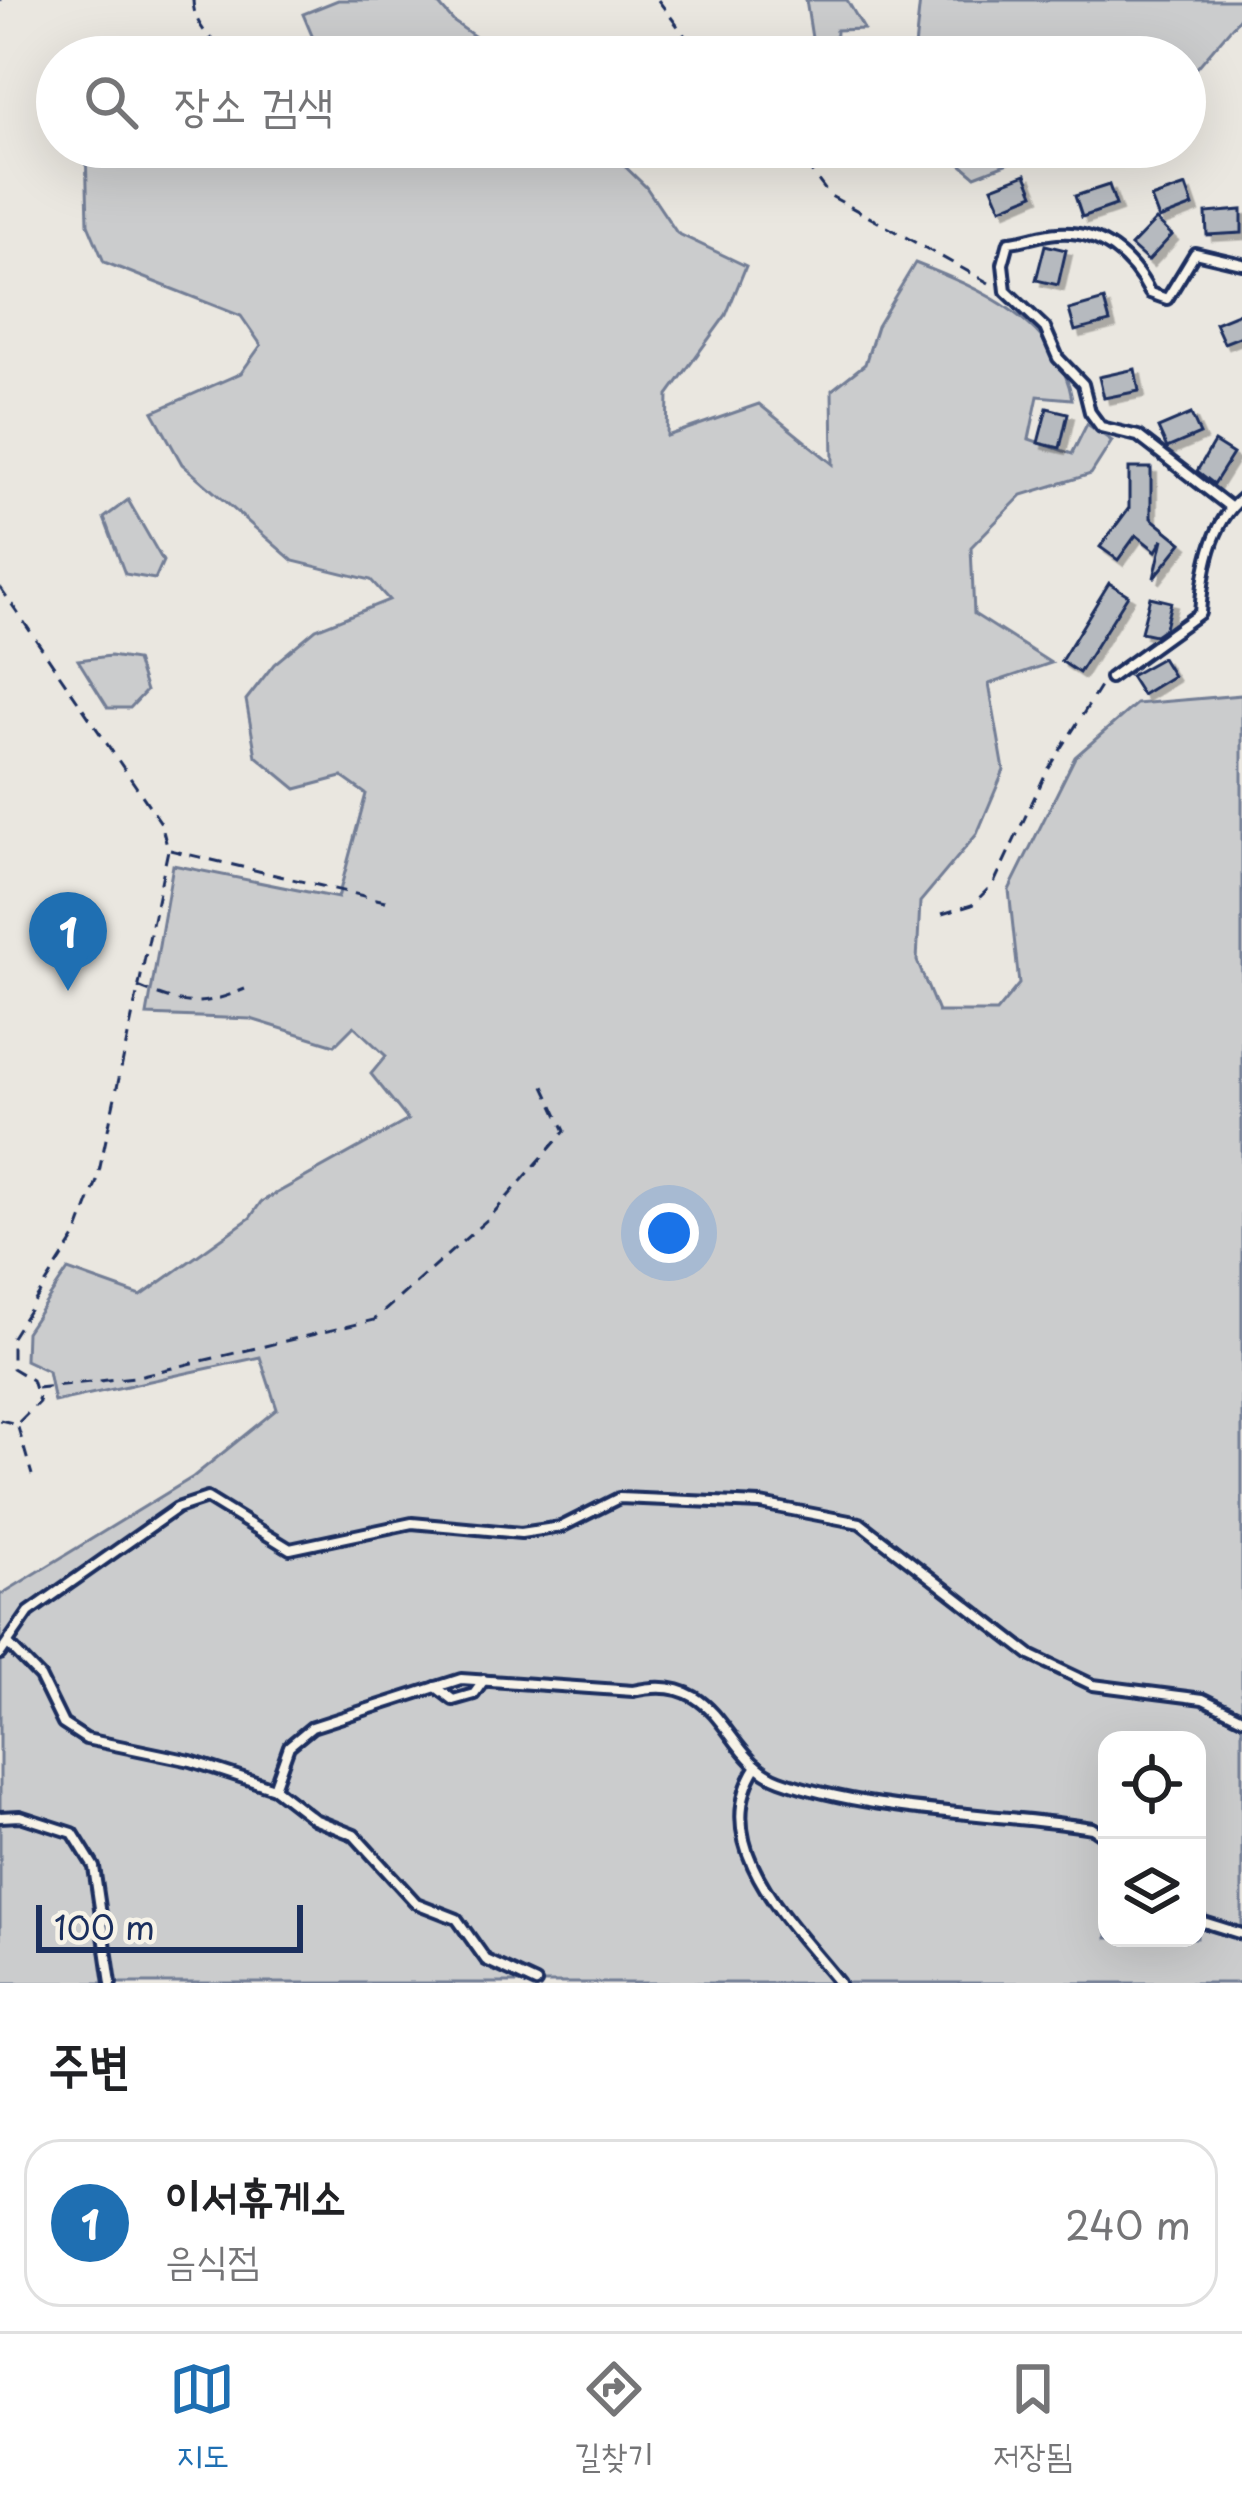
<!DOCTYPE html>
<html lang="ko">
<meta charset="utf-8">
<style>
:root{--surface:#fff;--page:#f6f6f6;--text:#202124;--muted:#757577;--line:#e0e0e0;--accent:#1f6fb2}
body{margin:0;font-family:"Playpen Sans","Poor Story",sans-serif;background:var(--page);color:var(--text)}
.controls{position:absolute;right:36px;bottom:36px;display:grid;overflow:hidden;border-radius:24px;box-shadow:0 12px 48px #0002}
.controls button{width:108px;height:108px;display:grid;place-items:center;padding:0;border:0;border-bottom:3px solid var(--line);background:var(--surface);color:var(--text);font:60px sans-serif}
.scale{position:absolute;left:36px;bottom:30px;width:267px;box-sizing:border-box;padding-left:12px;border:6px solid #1b2f5e;border-top:0;font-size:33px;line-height:42px;white-space:nowrap;color:#1b2f5e;-webkit-text-stroke:9px #f7f3e8;paint-order:stroke}
.you{position:absolute;left:669px;top:1233px;width:42px;height:42px;margin:-30px;border:9px solid #fff;border-radius:50%;background:#1a73e8;box-shadow:0 0 0 18px #1a73e833}
.badge{display:grid;place-items:center;width:78px;height:78px;border-radius:50%;background:var(--accent);color:#fff;font-size:39px;font-weight:700}
.pin{position:absolute;translate:-50% -99px;filter:drop-shadow(0 3px 6px #0008)}
.pin::after{content:'';position:absolute;top:63px;width:42px;height:36px;background:inherit;clip-path:polygon(0 0,100% 0,50% 100%)}
.list{margin:0;padding:0;list-style:none}
h2{display:flex;justify-content:space-between;align-items:center;height:156px;margin:0;padding:0 48px;font-size:51px}
h2 small{font-size:39px;font-weight:400;color:var(--muted)}
.list li{display:grid;grid-template-columns:78px 1fr auto;gap:36px;align-items:center;box-sizing:border-box;height:168px;margin:0 24px 24px;padding:0 24px;border:3px solid var(--line);border-radius:36px}
.list b{display:block;font-size:45px;white-space:nowrap}
.list p{margin:0;font-size:39px;white-space:nowrap;color:var(--muted)}
.list em{font-size:39px;font-style:normal;color:var(--muted)}
.icon{flex:none;width:66px;height:66px;fill:none;stroke:currentColor;stroke-width:2;stroke-linecap:round;stroke-linejoin:round}
.map{position:relative;flex:none;width:1242px;height:1983px;overflow:hidden}
.search{position:absolute;background:var(--surface);box-shadow:0 12px 48px #0002;left:36px;right:36px;top:36px;height:132px;display:flex;align-items:center;gap:30px;box-sizing:border-box;padding:0 42px;border-radius:66px;color:var(--muted);font-size:45px}
.sheet{height:348px;background:var(--surface)}
nav{display:flex;justify-content:space-around;align-items:center;box-sizing:border-box;height:168px;border-top:3px solid var(--line);background:var(--surface);font-size:33px;color:var(--muted)}
nav a{display:grid;justify-items:center;gap:6px}
nav .on{color:var(--accent)}
.map>svg:first-child{display:block}
.green{fill:#cbcccd;stroke:#737e96;stroke-width:3;fill-rule:evenodd}
.building{fill:#b6babf;stroke:#1b2f5e;stroke-width:3;filter:url(#shadow)}
.lines{fill:none;stroke-linecap:round;stroke-linejoin:round}
.service-casing{stroke:#1b2f5e;stroke-width:16}
.path{stroke:#1b2f5e;stroke-width:3;stroke-dasharray:12 9;stroke-linecap:butt}
.service{stroke:#f7f3e8;stroke-width:8}
</style>
<div class="map">
<svg width="1242" height="1983" viewBox="0 0 1242 1983">
<defs>
<filter id="shadow"><feDropShadow dx="5.5" dy="5.5" stdDeviation="0" flood-color="#0004"/></filter>
</defs>
<rect width="100%" height="100%" fill="#eae7e0"/>
<filter id="ink" filterUnits="userSpaceOnUse"><feTurbulence type="fractalNoise" baseFrequency=".00833" numOctaves="2"/><feDisplacementMap in="SourceGraphic" scale="24" xChannelSelector="R" yChannelSelector="G"/><feConvolveMatrix kernelMatrix="1 2 1 2 8 2 1 2 1" color-interpolation-filters="sRGB"/></filter>
<g filter="url(#ink)">
<g class="green">
<path d="M338 0H435L454 22 504 57H321L303 14Z"/>
<path d="M806 0H847L864 29 836 30 835 57H815Z"/>
<path d="M920 0H1242V15L1185 82V57H914Z"/>
<path d="M86 147H605L646 187 677 233 746 266 726 315 668 395 667 436 759 404 833 464 832 390 865 364 877 326 915 263C979 288 1059 322 1072 399L1038 396 1029 439 1072 454 1087 424 1112 441 1091 474 1022 495 971 547 974 614 1051 663 989 684 1004 770 977 834 920 902 917 961 938 1012H996L1019 984 1009 890 1075 757 1136 704 1242 695V1983H0V1595L193 1477 277 1409 260 1357 54 1402 48 1371 25 1360 26 1332 68 1270 141 1296 250 1218 261 1202 408 1120 371 1074 386 1056 354 1026 335 1045 251 1019 147 1015 173 865 338 898 366 794 342 777 296 789 256 756 246 700 274 664 316 629 389 600 371 580 293 561 182 464 153 412 241 373 261 345 241 316 104 262 88 224ZM1107 1740H1197V1938H1107Z"/>
<path d="M940 147H1049L975 176Z"/>
<path d="M128 500 163 561 155 579 125 574 104 518Z"/>
<path d="M110 656 136 660 146 691 130 708H108L78 660Z"/>
</g>
<g class="building">
<path d="M1026 174 1034 194 1001 208 992 187Z"/>
<path d="M1109 185 1116 205 1082 217 1075 196Z"/>
<path d="M1186 186 1193 206 1159 219 1151 198Z"/>
<path d="M1242 210V233L1207 235 1206 213Z"/>
<path d="M1156 220 1172 235 1148 261 1131 246Z"/>
<path d="M1045 245 1066 250 1058 285 1036 280Z"/>
<path d="M1104 300 1110 322 1075 331 1069 310Z"/>
<path d="M1242 312V336L1224 343 1215 323Z"/>
<path d="M1135 369 1139 391 1104 398 1099 377Z"/>
<path d="M1047 408 1068 413 1060 448 1038 443Z"/>
<path d="M1191 414 1200 434 1167 448 1158 428Z"/>
<path d="M1214 442 1233 454 1214 484 1197 471Z"/>
<path d="M1129 468H1151V518L1182 543 1154 578 1163 539 1156 551 1136 535 1118 560 1100 547 1129 508Z"/>
<path d="M1109 583 1128 595 1079 673 1061 661Z"/>
<path d="M1150 597 1171 602 1165 628 1155 635 1141 632Z"/>
<path d="M1162 658 1173 676 1142 695 1130 676Z"/>
</g>
<g class="lines">
<defs>
<g id="service">
<path d="M1230 507 1138 436 1101 427 1090 412 1083 384 1058 358 1045 328 1006 291 1003 264 1009 242C1025 241 1041 234 1057 233 1100 229 1133 259 1150 293L1167 299 1195 253 1242 264"/>
<path d="M1110 678 1200 613C1203 574 1210 523 1242 498"/>
<path d="M10 1646 40 1677 63 1724 86 1739 191 1761 274 1788 314 1819 354 1835 416 1903 457 1919 486 1960 536 1983"/>
<path d="M0 1654 29 1612 177 1508 207 1498 290 1549 412 1523 521 1533 561 1527 619 1498 761 1504 860 1523 1032 1656 1093 1685 1203 1699 1242 1718"/>
<path d="M436 1687 453 1700 474 1694 484 1680"/>
<path d="M757 1766C705 1845 794 1926 839 1983"/>
<path d="M274 1788 289 1746 312 1727 461 1679 633 1691C723 1669 722 1759 780 1780 873 1814 994 1812 1092 1828L1107 1838"/>
<path d="M0 1817 20 1816 73 1833 94 1867 111 1983"/>
<path d="M1197 1920 1242 1934"/>
</g>
</defs>
<use href="#service" class="service-casing"/>
<g class="path">
<path d="M193 0C193 29 222 56 253 56 267 56 287 46 301 42"/>
<path d="M658 0 701 57"/>
<path d="M0 1V0"/>
<path d="M793 147 829 195 989 283"/>
<path d="M0 587 161 823 168 850 97 1181 76 1236 12 1337V1368L32 1380 39 1402 17 1424"/>
<path d="M170 850 389 902"/>
<path d="M942 914 972 905 994 883 1046 773 1100 687"/>
<path d="M138 987C184 1006 198 1008 245 989"/>
<path d="M37 1388 134 1377 374 1320 489 1218 565 1131 541 1080"/>
<path d="M0 1420 17 1424 32 1475"/>
</g>
<use href="#service" class="service"/>
</g>
</g>
</svg>
<div class="controls">
<button><svg class="icon" aria-label="locate" viewBox="0 0 24 24"><circle cx="12" cy="12" r="6"/><path d="M12 2v4M12 18v4M2 12h4M18 12h4"/></svg></button>
<button><svg class="icon" aria-label="layers" viewBox="0 0 24 24"><path d="M12 4l9 5-9 5-9-5zM3 14l9 5 9-5"/></svg></button>
</div>
<div class="scale">100 m</div>
<div class="you"></div>
<div class="pin badge" style="left:68px;top:991px">1</div>
<div class="search"><svg class="icon" aria-label="search" viewBox="0 0 24 24"><circle cx="10" cy="10" r="6"/><path d="M15 15l6 6"/></svg>장소 검색</div>
</div>
<section class="sheet">
<h2>주변<small></small></h2>
<ul class="list">
<li><span class="badge">1</span><div><b>이서휴게소</b><p>음식점</p></div><em>240 m</em></li>
</ul>
</section>
<nav>
<a class="on"><svg class="icon" aria-label="map" viewBox="0 0 24 24"><path d="M3 6l6-2 6 2 6-2v14l-6 2-6-2-6 2zM9 4v14M15 6v14"/></svg>지도</a>
<a><svg class="icon" aria-label="directions" viewBox="0 0 24 24"><path d="M12 3l9 9-9 9-9-9zM9 14v-3h6M13 9l2 2-2 2"/></svg>길찾기</a>
<a><svg class="icon" aria-label="saved" viewBox="0 0 24 24"><path d="M7 4h10v16l-5-4-5 4z"/></svg>저장됨</a>
</nav>
